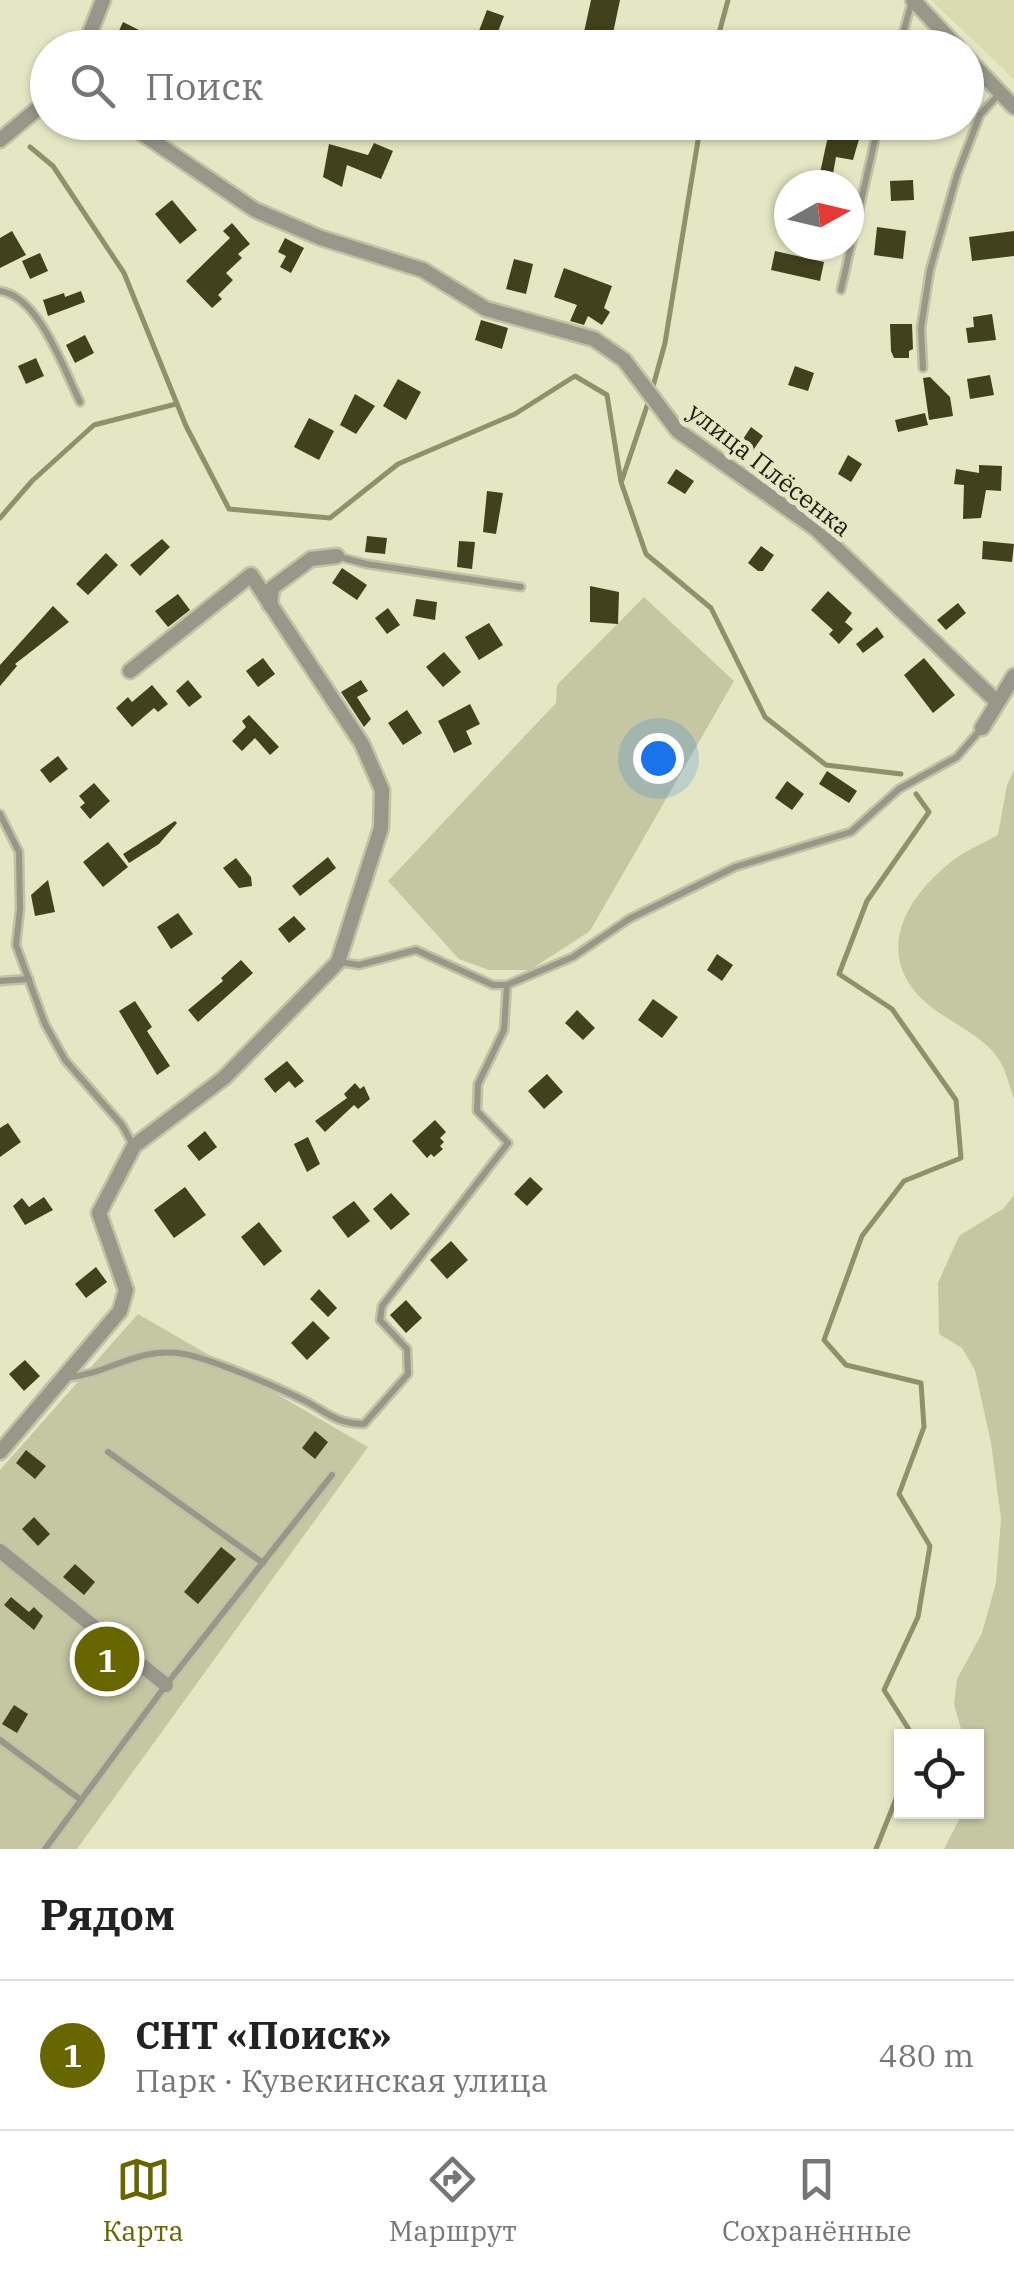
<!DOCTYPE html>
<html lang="ru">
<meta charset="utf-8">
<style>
:root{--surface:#fff;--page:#f2f2f2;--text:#222;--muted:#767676;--line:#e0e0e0;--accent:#676600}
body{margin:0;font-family:"IBM Plex Serif",serif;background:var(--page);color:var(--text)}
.controls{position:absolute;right:30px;bottom:30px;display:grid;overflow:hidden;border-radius:0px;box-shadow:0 2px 8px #0004}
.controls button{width:90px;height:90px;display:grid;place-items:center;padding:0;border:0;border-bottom:2px solid var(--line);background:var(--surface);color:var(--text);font:50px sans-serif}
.compass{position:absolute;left:774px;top:170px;width:90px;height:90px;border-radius:50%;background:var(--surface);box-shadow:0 2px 8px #0004;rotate:82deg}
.you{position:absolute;left:658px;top:758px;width:35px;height:35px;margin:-25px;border:8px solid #fff;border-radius:50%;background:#1a73e8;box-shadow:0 0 0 15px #1a73e833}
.badge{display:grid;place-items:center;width:65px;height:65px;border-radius:50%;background:var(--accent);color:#fff;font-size:32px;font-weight:700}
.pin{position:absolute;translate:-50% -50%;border:5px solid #fff;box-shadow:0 2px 10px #0006}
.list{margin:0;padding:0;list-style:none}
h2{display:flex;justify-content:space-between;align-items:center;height:130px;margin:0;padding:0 40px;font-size:42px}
h2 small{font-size:32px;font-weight:400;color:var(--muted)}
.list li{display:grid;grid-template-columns:65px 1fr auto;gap:30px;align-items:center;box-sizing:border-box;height:150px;padding:0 40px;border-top:2px solid var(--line)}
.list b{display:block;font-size:38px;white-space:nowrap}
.list p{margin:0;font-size:32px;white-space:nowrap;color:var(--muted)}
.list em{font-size:32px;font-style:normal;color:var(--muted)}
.icon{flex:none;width:55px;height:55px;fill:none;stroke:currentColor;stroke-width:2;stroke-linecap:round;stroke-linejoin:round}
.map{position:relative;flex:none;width:1014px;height:1849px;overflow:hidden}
.search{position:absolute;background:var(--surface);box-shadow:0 2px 8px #0004;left:30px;right:30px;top:30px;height:110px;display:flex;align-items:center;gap:25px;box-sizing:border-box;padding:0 35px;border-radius:55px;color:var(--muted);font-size:38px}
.sheet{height:280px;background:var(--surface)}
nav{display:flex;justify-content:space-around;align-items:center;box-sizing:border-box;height:140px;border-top:2px solid var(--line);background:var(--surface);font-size:28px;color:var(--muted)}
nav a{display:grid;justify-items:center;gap:5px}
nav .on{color:var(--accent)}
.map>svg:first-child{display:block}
.built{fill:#dadbb1}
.green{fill:#c5c7a2}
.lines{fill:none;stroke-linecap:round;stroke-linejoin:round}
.stream{stroke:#90916a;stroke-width:5}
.building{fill:#41411d}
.lane-casing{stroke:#c1c3a4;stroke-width:11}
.street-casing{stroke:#c1c3a4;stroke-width:19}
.lane{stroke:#979889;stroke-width:6}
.street{stroke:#979889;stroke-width:14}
.labels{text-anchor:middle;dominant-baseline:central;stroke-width:10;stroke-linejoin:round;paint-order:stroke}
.street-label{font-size:25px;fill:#1d1e11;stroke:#e5e7c4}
</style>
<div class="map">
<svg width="1014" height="1849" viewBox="0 0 1014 1849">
<rect width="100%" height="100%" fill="#e5e7c4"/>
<path class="built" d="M931 0H1014V79Z"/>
<g class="green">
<path d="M644 597 734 681 590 931 530 970H489L459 959 388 881 556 703 557 685Z"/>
<path d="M1014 770V1099C1010 1088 1007 1074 1001 1063 985 1033 940 1020 917 994 876 947 909 895 951 862 964 851 982 844 998 835L1007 785Z"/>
<path d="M1014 1195V1849H944L963 1812H976V1736H963L954 1704 957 1679 982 1633 996 1583 1001 1519 991 1443 975 1370 962 1348 939 1334 938 1283 959 1236 1004 1208Z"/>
<path d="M138 1314 368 1447 77 1849H0V1470Z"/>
</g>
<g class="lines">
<g class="stream">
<path d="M715 48 728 0"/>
<path d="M30 147 53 166 124 273 186 426 229 509 330 518 398 464 515 414 575 376 607 395 621 482 646 554 711 608 765 717 826 765 901 774"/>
<path d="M652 390 665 343 701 122"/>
<path d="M622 480 649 400"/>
<path d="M0 518 32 481 94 425 176 404"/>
<path d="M913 1736 884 1690 918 1617 930 1546 899 1494 924 1427 921 1383 846 1365 824 1340 862 1236 904 1181 961 1158 956 1100 892 1009 839 974 867 901 929 812 916 794"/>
<path d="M876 1849 902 1784"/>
</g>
</g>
<g class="building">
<path d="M591 0H620L612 38 584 32Z"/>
<path d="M487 10 504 16 494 42 477 36Z"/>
<path d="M123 22 149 35 143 48H111Z"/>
<path d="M844 122H864L853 160 836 157 831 185H813L815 172 820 173 828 136 841 139Z"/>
<path d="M374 143 393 151 381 179 347 165 342 187 323 177 329 144 368 155Z"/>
<path d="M913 180 914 200 891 201 890 181Z"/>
<path d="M172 200 197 230 180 244 155 214Z"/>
<path d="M232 223 250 244 238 254 242 258 226 273 233 280 218 295 222 299 212 308 186 281 230 238 223 231Z"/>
<path d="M877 227 906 231 903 259 874 255Z"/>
<path d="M12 231 26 255 0 268V238Z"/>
<path d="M1014 231V256L972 261 969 237Z"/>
<path d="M285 238 304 248 291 273 280 267 286 256 278 252Z"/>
<path d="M775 251 824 262 820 281 771 270Z"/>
<path d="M40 253 48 271 30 279 22 261Z"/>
<path d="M514 259 533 264 526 294 506 289Z"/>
<path d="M564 268 612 286 604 308 610 312 602 325 588 316 584 325 570 321 577 305 554 297Z"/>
<path d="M81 291 85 302 48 316 43 300 64 293 65 297Z"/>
<path d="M992 314 996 340 968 343 966 328 974 327 973 317Z"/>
<path d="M481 320 508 328 502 349 475 340Z"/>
<path d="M890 324H912L913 349 909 351V358H894L891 351Z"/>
<path d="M85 335 94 353 75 363 66 345Z"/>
<path d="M36 358 44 376 26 384 18 366Z"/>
<path d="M795 366 814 373 808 391 788 385Z"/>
<path d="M990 375 994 395 970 399 967 379Z"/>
<path d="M930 377 950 397 953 416 929 420 923 378Z"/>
<path d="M398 379 421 392 406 420 383 406Z"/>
<path d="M355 394 375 406 356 434 340 425Z"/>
<path d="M925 413 928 425 898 432 895 420Z"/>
<path d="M309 418 334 431 319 460 294 447Z"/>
<path d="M751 427 763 436 749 456 737 448Z"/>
<path d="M848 455 862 464 851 482 838 474Z"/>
<path d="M979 465 1002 466 1001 491 986 490 981 518 963 519 964 485 954 484 956 469 979 473Z"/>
<path d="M676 469 694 481 685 494 667 483Z"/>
<path d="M487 491 503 493 496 534 483 532Z"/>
<path d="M367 536 387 538 385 554 365 552Z"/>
<path d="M162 539 170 547 140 576 130 565Z"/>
<path d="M459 541 475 542 472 569 457 567Z"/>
<path d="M983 541 1014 544 1012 562 982 559Z"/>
<path d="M761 546 774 555 763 571H758L748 563Z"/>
<path d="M106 553 118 565 88 595 76 584Z"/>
<path d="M342 568 367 585 357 600 332 583Z"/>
<path d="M590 586 619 592 618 624 590 622Z"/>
<path d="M828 591 852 613 845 622 853 629 839 644 829 634 833 630 811 610Z"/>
<path d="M178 594 190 610 168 627 155 611Z"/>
<path d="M416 599 437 602 435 620 413 616Z"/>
<path d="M958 603 966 613 946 630 937 620Z"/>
<path d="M53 606 69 622 15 664 17 666 0 686V665Z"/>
<path d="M388 608 400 625 387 634 375 618Z"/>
<path d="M489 623 503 645 479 660 465 637Z"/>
<path d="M877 627 884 637 863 653 856 644Z"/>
<path d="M444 652 461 672 443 687 426 667Z"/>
<path d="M263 658 275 674 258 687 246 671Z"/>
<path d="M924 658 955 695 933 713 904 675Z"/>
<path d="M188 680 202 697 189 707 176 691Z"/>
<path d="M361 680 368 691 357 697 371 719 364 727 341 692Z"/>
<path d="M152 685 168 704 158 712 154 708 132 727 116 708 128 697 132 702Z"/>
<path d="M470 704 480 724 466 731 472 744 454 753 438 721Z"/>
<path d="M407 710 422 733 403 745 388 723Z"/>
<path d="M249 715 279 747 270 755 255 738 242 751 232 741 246 727 242 721Z"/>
<path d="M58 756 68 769 50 783 40 770Z"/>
<path d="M827 771 857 791 849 803 819 784Z"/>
<path d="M787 781 804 794 792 810 775 798Z"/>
<path d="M94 783 110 801 90 819 80 807 85 803 79 796Z"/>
<path d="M175 821 177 823 159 844 129 863 123 854Z"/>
<path d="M108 842 128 867 103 887 83 862Z"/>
<path d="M328 857 336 868 300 896 292 886Z"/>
<path d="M236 858 251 877 252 886 239 888 223 868Z"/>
<path d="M48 880 55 912 35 916 31 895Z"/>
<path d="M178 913 193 934 171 949 157 927Z"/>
<path d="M294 916 306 929 289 943 278 929Z"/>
<path d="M717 954 733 965 722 981 707 970Z"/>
<path d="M241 960 253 973 198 1022 188 1010 223 981 221 978Z"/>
<path d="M653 999 678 1017 662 1038 638 1020Z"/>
<path d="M135 1001 152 1027 147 1031 170 1066 157 1075 119 1011Z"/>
<path d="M577 1010 595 1028 583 1040 565 1023Z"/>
<path d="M287 1061 304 1081 295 1088 289 1081 275 1093 264 1079Z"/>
<path d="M547 1074 563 1092 544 1109 528 1091Z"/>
<path d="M355 1083 360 1089 364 1086 370 1099 358 1109 354 1105 325 1132 315 1121 347 1098 344 1094Z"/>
<path d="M435 1120 446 1132 440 1138 444 1142 440 1146 443 1149 434 1157 431 1154 427 1158 412 1141Z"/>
<path d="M8 1123 21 1142 0 1157V1128Z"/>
<path d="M205 1131 217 1147 199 1161 187 1146Z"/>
<path d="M308 1137 320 1164 307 1172 294 1144Z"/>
<path d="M530 1177 543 1189 527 1206 514 1194Z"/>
<path d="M185 1187 206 1215 174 1238 154 1210Z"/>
<path d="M391 1193 410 1214 391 1230 373 1209Z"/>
<path d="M44 1197 53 1210 25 1225 13 1206 22 1198 29 1207Z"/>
<path d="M354 1201 370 1221 348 1238 332 1217Z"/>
<path d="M259 1222 282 1251 264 1266 241 1237Z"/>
<path d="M451 1241 468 1260 447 1279 430 1260Z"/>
<path d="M96 1267 107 1282 86 1298 75 1284Z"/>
<path d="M319 1289 337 1308 328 1317 310 1299Z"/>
<path d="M406 1300 422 1318 406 1333 390 1315Z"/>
<path d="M313 1321 330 1338 307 1360 291 1343Z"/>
<path d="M25 1360 40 1376 24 1391 9 1374Z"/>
<path d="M315 1431 328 1442 315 1459 302 1448Z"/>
<path d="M26 1450 46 1466 35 1479 16 1463Z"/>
<path d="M34 1517 50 1534 38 1546 22 1529Z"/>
<path d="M221 1547 236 1559 198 1604 184 1592Z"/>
<path d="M75 1564 95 1582 84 1595 63 1577Z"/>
<path d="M11 1597 29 1612 34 1607 43 1616 34 1630 4 1605Z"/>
<path d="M120 1662 136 1674 123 1691 107 1679Z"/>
<path d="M14 1705 28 1714 17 1733 2 1724Z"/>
</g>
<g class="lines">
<defs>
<g id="lane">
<path d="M899 48 912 1"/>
<path d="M841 290 879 122"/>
<path d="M0 291C39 296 64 370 80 402"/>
<path d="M923 368 921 328 930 270 957 175 980 115 999 94"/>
<path d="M340 557 366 564 521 587"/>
<path d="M0 814 19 852 20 909 16 945 45 1024 65 1060 122 1125 133 1145"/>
<path d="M340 962 359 965 416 950 493 985H507L573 957 629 919 735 867 851 832 899 789 957 757 981 729"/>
<path d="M0 981 29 979"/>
<path d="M65 1378C110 1374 137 1346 184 1354 211 1359 275 1386 301 1399 327 1411 332 1423 364 1424L408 1374 407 1349 380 1320 382 1306 508 1143 477 1111 478 1084 504 1030 507 985"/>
<path d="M108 1452 263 1563"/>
<path d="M0 1740 81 1800"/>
<path d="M45 1849 166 1685 332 1475"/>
</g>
<g id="street">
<path d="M913 0 958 48"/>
<path d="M84 48 103 0"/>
<path d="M966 57 1014 107"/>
<path d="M125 122 255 210 321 238 423 270 486 309 594 339 624 360 678 431 815 528 996 701"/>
<path d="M0 140 48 100"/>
<path d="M270 605 272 588 311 559 337 556"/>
<path d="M982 728 1014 676"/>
<path d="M0 1452 120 1311 126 1290 99 1213 134 1146 224 1078 338 962 381 828 382 790 362 744 251 575 130 671"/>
<path d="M0 1551 166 1685"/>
</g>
</defs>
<use href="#lane" class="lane-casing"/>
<use href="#street" class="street-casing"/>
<use href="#lane" class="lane"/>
<use href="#street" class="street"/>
</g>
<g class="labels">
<g class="street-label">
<text transform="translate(770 469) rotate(38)">улица Плёсенка</text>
</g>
</g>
</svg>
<div class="controls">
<button><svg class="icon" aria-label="locate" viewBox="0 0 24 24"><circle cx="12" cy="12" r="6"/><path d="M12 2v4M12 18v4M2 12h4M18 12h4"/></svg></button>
</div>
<svg class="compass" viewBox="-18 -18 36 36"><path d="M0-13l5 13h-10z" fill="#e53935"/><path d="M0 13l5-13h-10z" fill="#767676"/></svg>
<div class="you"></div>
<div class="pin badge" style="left:107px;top:1659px">1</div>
<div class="search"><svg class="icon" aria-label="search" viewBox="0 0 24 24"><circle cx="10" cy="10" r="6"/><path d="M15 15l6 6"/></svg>Поиск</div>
</div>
<section class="sheet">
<h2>Рядом<small></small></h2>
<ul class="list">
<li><span class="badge">1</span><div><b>СНТ «Поиск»</b><p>Парк · Кувекинская улица</p></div><em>480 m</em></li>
</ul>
</section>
<nav>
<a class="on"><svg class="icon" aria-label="map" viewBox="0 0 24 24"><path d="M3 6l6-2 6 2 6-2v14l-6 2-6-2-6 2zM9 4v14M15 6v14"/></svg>Карта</a>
<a><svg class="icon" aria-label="directions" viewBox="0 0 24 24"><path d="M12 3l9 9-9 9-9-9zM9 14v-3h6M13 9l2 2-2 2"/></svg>Маршрут</a>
<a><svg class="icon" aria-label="saved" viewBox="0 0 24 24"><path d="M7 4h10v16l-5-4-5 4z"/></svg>Сохранённые</a>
</nav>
